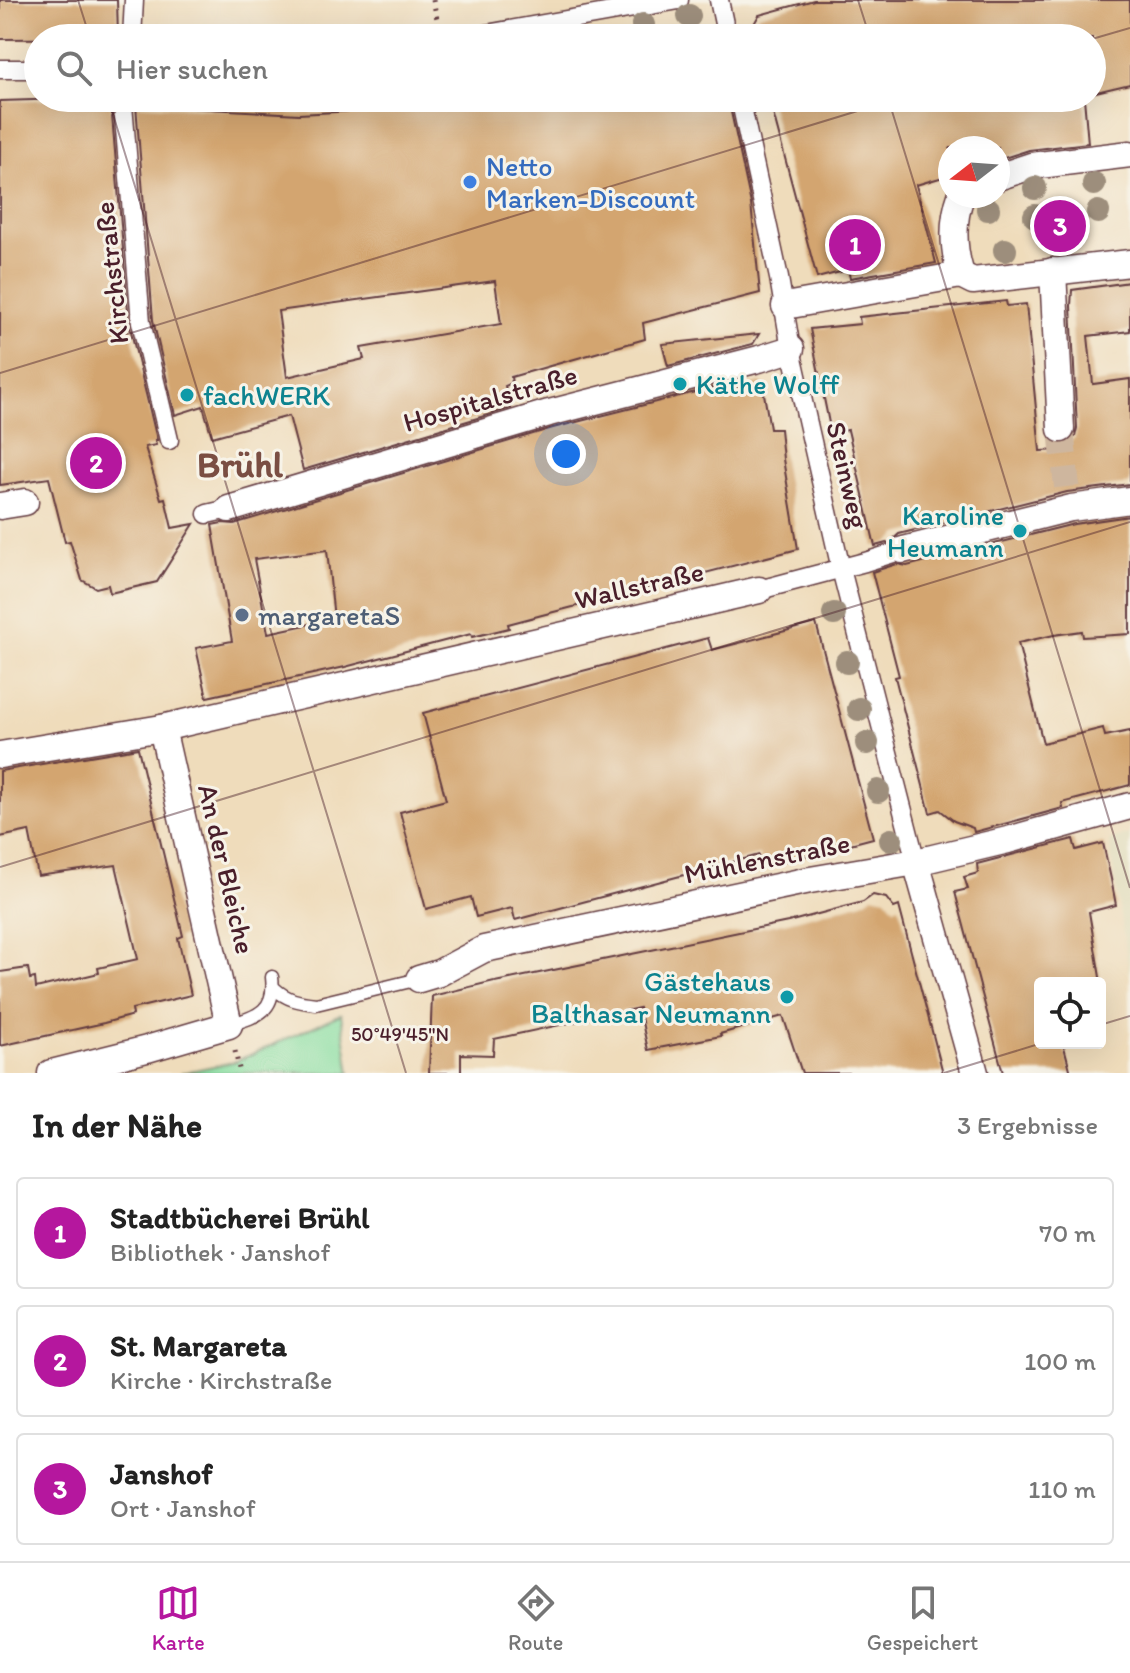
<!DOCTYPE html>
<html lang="de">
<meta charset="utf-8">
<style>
:root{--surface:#fff;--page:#f6f6f6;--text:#222;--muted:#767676;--line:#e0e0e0;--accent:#b5179e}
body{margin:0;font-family:Itim,sans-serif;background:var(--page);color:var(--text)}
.controls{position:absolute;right:24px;bottom:24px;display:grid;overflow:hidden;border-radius:8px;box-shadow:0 8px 32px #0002}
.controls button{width:72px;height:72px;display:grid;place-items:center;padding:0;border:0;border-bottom:2px solid var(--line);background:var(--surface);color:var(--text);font:40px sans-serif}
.compass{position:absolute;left:938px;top:136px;width:72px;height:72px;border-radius:50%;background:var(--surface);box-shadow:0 8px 32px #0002;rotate:253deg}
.you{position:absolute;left:566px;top:454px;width:28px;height:28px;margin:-20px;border:6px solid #fff;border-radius:50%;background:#1a73e8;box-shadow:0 0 0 12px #1a73e833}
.badge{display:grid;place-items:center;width:52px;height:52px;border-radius:50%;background:var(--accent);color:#fff;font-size:26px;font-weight:700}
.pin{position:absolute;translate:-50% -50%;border:4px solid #fff;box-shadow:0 2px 8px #0006}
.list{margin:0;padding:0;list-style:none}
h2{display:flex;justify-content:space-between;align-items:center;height:104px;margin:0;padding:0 32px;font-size:34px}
h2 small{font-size:26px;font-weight:400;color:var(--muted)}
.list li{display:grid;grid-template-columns:52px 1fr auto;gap:24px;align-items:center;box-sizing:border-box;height:112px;margin:0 16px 16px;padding:0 16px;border:2px solid var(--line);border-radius:8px}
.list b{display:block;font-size:30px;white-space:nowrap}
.list p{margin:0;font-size:26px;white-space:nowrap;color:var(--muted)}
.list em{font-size:26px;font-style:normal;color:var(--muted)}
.icon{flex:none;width:44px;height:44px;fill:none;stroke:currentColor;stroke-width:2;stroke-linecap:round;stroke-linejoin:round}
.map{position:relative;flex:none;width:1130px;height:1073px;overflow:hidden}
.search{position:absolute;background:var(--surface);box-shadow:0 8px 32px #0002;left:24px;right:24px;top:24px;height:88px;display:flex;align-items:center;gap:20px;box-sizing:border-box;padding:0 28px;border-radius:44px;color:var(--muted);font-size:30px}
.sheet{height:488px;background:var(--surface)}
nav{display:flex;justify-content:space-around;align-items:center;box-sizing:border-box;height:112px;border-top:2px solid var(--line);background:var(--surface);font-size:22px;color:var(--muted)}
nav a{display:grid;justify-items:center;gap:4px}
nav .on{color:var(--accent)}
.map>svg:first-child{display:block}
.built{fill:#e1dcbb}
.green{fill:#88dea1;stroke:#697e66;stroke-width:2}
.building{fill:#d3a56f;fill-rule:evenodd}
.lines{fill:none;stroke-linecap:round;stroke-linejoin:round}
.minor-tunnel{stroke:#ceb69e;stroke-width:26;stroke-dasharray:26 13;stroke-linecap:butt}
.service-casing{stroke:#633b41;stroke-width:15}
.pedestrian-casing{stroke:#633b41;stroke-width:21}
.minor-casing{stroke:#633b41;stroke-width:29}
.path{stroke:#633b41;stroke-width:5;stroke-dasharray:2 6;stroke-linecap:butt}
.service{stroke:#fff;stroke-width:12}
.pedestrian{stroke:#fff;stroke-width:18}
.minor{stroke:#fff;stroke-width:26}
.tree{fill:#9d8e7c}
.ticks{fill:none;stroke:#4a1f2b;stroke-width:2;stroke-opacity:0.45}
.shop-dot{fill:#3f7fe0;stroke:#f7f3e8;stroke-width:3}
.culture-dot{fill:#0f9aa8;stroke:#f7f3e8;stroke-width:3}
.service-dot{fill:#5c6f8a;stroke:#f7f3e8;stroke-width:3}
.labels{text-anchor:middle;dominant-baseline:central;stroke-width:6;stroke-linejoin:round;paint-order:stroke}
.shop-label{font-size:28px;fill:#366cbe;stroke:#f7f3e8;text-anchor:start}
.street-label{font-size:28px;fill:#4a1f2b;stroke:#f7f3e8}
.culture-label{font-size:28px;fill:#0d838f;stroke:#f7f3e8;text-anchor:start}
.service-label{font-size:28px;fill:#4e5e75;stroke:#f7f3e8;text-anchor:start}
.district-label{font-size:36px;font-weight:bold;fill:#7a4e43;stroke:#f7f3e8}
.ticks-label{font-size:20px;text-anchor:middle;fill:#4a1f2b;stroke:#f7f3e8;stroke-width:6;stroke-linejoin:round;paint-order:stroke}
</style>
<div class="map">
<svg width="1130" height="1073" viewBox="0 0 1130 1073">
<rect width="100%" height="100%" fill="#f7f3e8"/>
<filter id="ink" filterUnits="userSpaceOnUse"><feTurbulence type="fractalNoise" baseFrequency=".0125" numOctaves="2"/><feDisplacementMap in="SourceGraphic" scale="16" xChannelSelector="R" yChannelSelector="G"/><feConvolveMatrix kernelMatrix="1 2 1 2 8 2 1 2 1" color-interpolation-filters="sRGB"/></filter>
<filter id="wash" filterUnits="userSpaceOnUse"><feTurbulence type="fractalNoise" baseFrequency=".006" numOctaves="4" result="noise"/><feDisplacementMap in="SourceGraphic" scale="32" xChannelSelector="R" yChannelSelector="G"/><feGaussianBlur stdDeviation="1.8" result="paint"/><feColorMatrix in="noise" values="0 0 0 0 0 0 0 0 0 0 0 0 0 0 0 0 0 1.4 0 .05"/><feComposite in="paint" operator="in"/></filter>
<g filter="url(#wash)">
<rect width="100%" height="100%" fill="#efdcbb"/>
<path class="built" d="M1130 834V977L1109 841Z"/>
<path class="green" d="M341 1014 350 1073H181L237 1061Z"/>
<g id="blocks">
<g class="building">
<path d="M0 0H117L118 38 0 39Z"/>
<path d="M814 0H1130V84L1092 93V38H746L759 15Z"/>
<path d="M103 98 108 103H111L129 323 157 440H155L156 445 145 447 161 499 165 498 172 528 194 524 157 582 110 593 108 585 96 588 82 580 70 541 65 542 49 478 0 485V101Z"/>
<path d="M465 98H728L751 204 760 293 643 323 645 339 511 377 512 383 505 386 511 408 303 470 289 416 212 437 203 406 175 415 153 320 136 105 299 114 373 110 443 102ZM495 281 501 324 361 348 364 359 287 377 278 311Z"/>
<path d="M769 98H1084L1088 143 1029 150 998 160V148H950V175L916 185 936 263 850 278 848 270 817 278Z"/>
<path d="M1130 282V331L1088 336 1093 384 1130 379V484L1067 492 899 534 890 542 875 546 848 430 831 433 810 329 860 324 859 317 1006 301 1007 306 1026 304 1040 451 1063 450 1064 445 1070 442 1075 437 1077 428 1071 306 1072 290Z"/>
<path d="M759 334 753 344 668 366 662 344Z"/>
<path d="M762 382 770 429H780L783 459 798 549 542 615 508 624 509 628 472 637 471 634 345 667 207 697 196 648 232 641 212 525 222 523 234 524 553 428 727 384 724 389ZM327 550 334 619 268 633 254 559Z"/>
<path d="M1130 516V634L1083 637 1082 631 1054 635 1018 643 1043 743 1103 728 1105 736 1130 731V785L1062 803 1063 808 974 832 973 828 954 821 940 810 930 813 895 677 899 676 872 572 897 564 907 566 1074 524Z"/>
<path d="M816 623 873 838 762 867 759 855 515 920 512 908 476 917 471 897 426 909 400 812 446 800 423 713 708 638 712 650Z"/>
<path d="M138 748 183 936 178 938 191 995 132 1009 133 1015 104 1023 0 1046V972L28 968 30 979 35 978 36 988 99 973 98 968 138 959 116 865 38 876 29 831 0 837V771Z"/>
<path d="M1073 839 1076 850 1103 843 1111 879 1116 905 1089 912 1101 983H1040V1043H1063L1071 1073H1003L955 892 968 889 964 877 978 873 977 864Z"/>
<path d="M873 895 886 898 894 908 899 906 943 1073H802L783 1016 720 1034 721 1036 648 1050 639 1008 494 1039 493 1055 461 1054V1073H429L432 996 494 981 495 982 549 971 788 922 863 902Z"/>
</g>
</g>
</g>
<g filter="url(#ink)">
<use href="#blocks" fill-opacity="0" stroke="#633b41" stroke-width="2"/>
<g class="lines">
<path class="minor-tunnel" d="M1061 429 1067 487"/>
<defs>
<g id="service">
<path d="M274 988C287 1000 298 1002 316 1004L419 979"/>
<path d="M229 1025C258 1016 276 1011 272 977"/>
</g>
<g id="pedestrian">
<path d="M719 0 727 38"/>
<path d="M132 38 134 0"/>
<path d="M464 38 679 0"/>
<path d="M0 69H38"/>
<path d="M125 98 123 105 141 322 169 440"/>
<path d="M740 98 779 278 791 349 841 569 916 862"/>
<path d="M207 514 229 509"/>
<path d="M759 590 865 562 903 550"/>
</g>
<g id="minor">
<path d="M998 177 1031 166 1130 154"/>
<path d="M961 196C952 221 953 249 961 275"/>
<path d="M1053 271 1061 429"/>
<path d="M785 306 961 275 973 281 1130 263"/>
<path d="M0 506 25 502"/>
<path d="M229 509 549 413 759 359 791 349"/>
<path d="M903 550 1071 508 1130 500"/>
<path d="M0 755 162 728 759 590"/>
<path d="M916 862 975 1073"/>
<path d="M419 979 439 973 484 949 810 880 916 862 1008 840 1130 806"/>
<path d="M51 1073 147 1049 229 1025 162 728"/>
</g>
</defs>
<use href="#service" class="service-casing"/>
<use href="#pedestrian" class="pedestrian-casing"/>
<use href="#minor" class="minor-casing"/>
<g class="path">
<path d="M433 0 440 33"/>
<path d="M235 1051 240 1073"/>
</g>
<use href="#service" class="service"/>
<use href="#pedestrian" class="pedestrian"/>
<use href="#minor" class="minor"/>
</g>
<g class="tree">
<circle cx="689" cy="16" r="12"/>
<circle cx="643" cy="25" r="12"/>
<circle cx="1094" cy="184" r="12"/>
<circle cx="1035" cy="188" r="12"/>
<circle cx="988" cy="209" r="12"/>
<circle cx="1098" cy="212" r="12"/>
<circle cx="1035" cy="216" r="12"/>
<circle cx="1005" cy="250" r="12"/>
<circle cx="834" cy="614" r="12"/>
<circle cx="847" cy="662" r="12"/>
<circle cx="859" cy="709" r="12"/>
<circle cx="867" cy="743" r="12"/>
<circle cx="878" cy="791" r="12"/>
<circle cx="891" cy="840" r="12"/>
</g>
</g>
<path class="ticks" d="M78 0 90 38M858 0 870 38M1092 39 1130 28M108 98 406 1073M888 98 1130 888M0 373 900 98M0 867 1130 522M1100 1025 1130 1016M944 1073 1042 1043"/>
<circle class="shop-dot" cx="470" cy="182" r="8"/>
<g class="culture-dot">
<circle cx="680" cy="384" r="8"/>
<circle cx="187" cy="395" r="8"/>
<circle cx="1020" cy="531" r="8"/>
<circle cx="787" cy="997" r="8"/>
</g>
<circle class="service-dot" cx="242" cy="615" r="8"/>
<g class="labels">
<g class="shop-label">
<text x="486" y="166">Netto<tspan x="486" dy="32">Marken-Discount</tspan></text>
</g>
<g class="street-label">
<text transform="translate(111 273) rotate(-96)">Kirchstraße</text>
<text transform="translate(490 398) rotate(-16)">Hospitalstraße</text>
<text transform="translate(848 475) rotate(77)">Steinweg</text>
<text transform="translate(639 585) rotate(-13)">Wallstraße</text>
<text transform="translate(767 858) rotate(-11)">Mühlenstraße</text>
<text transform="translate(227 869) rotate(77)">An der Bleiche</text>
</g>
<g class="culture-label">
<text x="696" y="384">Käthe Wolff</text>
<text x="203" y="395">fachWERK</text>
<text x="1004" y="515" text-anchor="end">Karoline<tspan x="1004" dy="32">Heumann</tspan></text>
<text x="771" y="981" text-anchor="end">Gästehaus<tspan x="771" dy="32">Balthasar Neumann</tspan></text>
</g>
<g class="service-label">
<text x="258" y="615">margaretaS</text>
</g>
<g class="district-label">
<text x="240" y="464">Brühl</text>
</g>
</g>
<g class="ticks-label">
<text x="400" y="1041">50°49'45"N</text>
</g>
</svg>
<div class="controls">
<button><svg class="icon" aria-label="locate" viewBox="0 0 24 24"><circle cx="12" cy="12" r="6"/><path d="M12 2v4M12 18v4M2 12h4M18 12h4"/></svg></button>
</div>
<svg class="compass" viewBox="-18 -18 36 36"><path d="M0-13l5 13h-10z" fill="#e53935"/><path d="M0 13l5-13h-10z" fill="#767676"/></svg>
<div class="you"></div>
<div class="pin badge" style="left:855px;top:245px">1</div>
<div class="pin badge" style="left:96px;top:463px">2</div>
<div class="pin badge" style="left:1060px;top:226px">3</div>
<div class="search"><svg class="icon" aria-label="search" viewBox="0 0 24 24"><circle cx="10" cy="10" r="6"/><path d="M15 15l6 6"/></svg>Hier suchen</div>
</div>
<section class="sheet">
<h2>In der Nähe<small>3 Ergebnisse</small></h2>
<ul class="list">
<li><span class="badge">1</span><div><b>Stadtbücherei Brühl</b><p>Bibliothek · Janshof</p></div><em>70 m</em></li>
<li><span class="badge">2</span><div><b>St. Margareta</b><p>Kirche · Kirchstraße</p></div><em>100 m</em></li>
<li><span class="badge">3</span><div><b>Janshof</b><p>Ort · Janshof</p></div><em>110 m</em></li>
</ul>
</section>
<nav>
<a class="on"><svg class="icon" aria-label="map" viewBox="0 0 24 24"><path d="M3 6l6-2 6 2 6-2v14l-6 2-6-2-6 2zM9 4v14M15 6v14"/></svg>Karte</a>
<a><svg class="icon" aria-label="directions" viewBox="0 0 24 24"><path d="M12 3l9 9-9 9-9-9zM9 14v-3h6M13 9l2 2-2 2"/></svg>Route</a>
<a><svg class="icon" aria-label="saved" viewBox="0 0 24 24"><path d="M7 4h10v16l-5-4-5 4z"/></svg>Gespeichert</a>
</nav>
